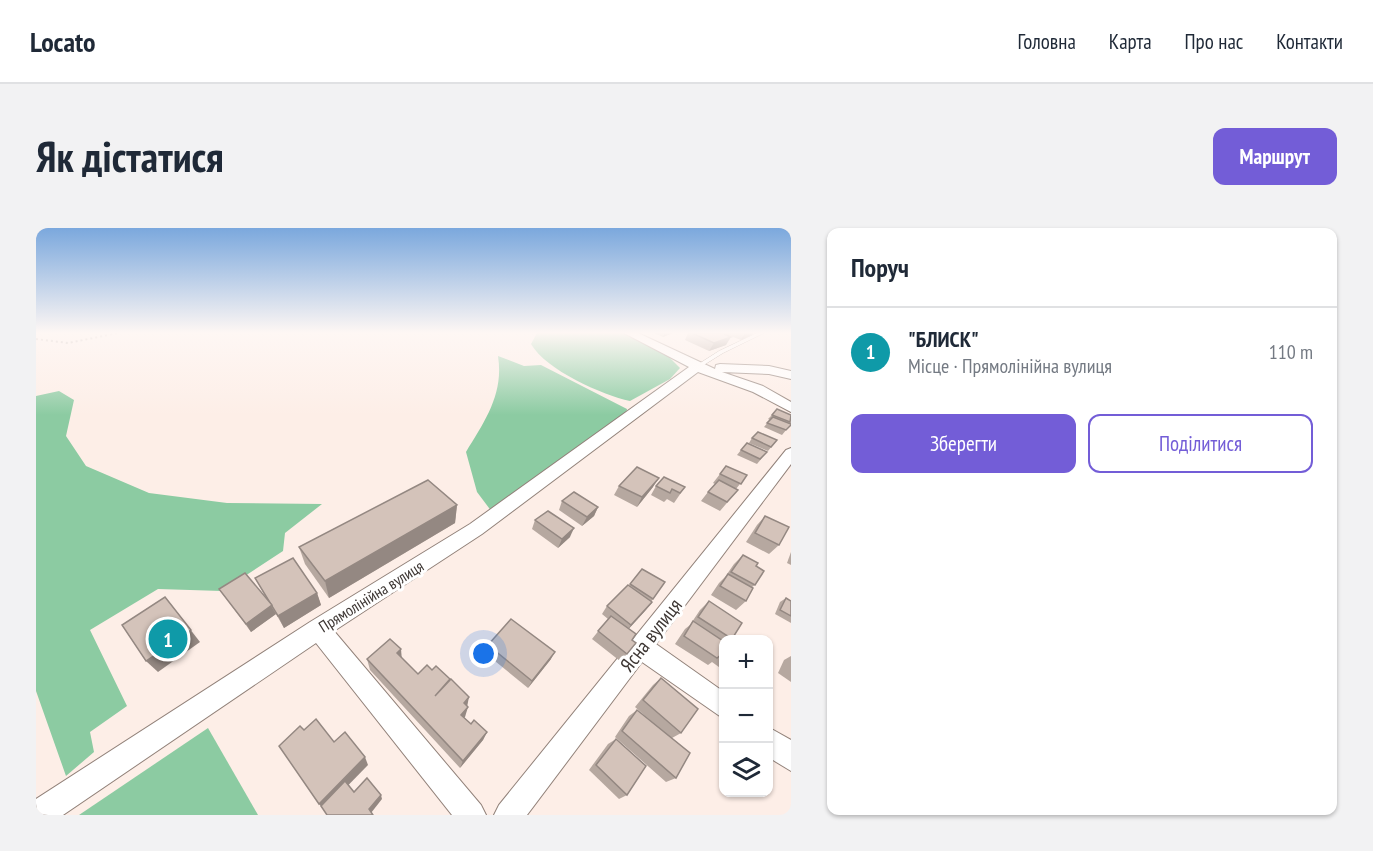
<!DOCTYPE html>
<html lang="uk">
<meta charset="utf-8">
<style>
:root{--surface:#fff;--page:#f2f2f3;--text:#1f2937;--muted:#747a83;--line:#e0e1e3;--accent:#735dd7}
body{margin:0;font-family:"PT Sans Narrow",sans-serif;background:var(--page);color:var(--text)}
.controls{position:absolute;right:18px;bottom:18px;display:grid;overflow:hidden;border-radius:12px;box-shadow:0 2px 4px #0004}
.controls button{width:54px;height:54px;display:grid;place-items:center;padding:0;border:0;border-bottom:2px solid var(--line);background:var(--surface);color:var(--text);font:30px sans-serif}
.you{position:absolute;left:448px;top:426px;width:21px;height:21px;margin:-15px;border:4px solid #fff;border-radius:50%;background:#1a73e8;box-shadow:0 0 0 9px #1a73e833}
.badge{display:grid;place-items:center;width:39px;height:39px;border-radius:50%;background:var(--accent);color:#fff;font-size:20px;font-weight:700}
.pin{position:absolute;translate:-50% -50%;border:3px solid #fff;box-shadow:0 2px 6px #0006}
.list{margin:0;padding:0;list-style:none}
h2{display:flex;justify-content:space-between;align-items:center;height:78px;margin:0;padding:0 24px;font-size:26px}
h2 small{font-size:20px;font-weight:400;color:var(--muted)}
.list li{display:grid;grid-template-columns:39px 1fr auto;gap:18px;align-items:center;box-sizing:border-box;height:90px;padding:0 24px;border-top:2px solid var(--line)}
.list b{display:block;font-size:22px;white-space:nowrap}
.list p{margin:0;font-size:20px;white-space:nowrap;color:var(--muted)}
.list em{font-size:20px;font-style:normal;color:var(--muted)}
.actions{display:flex;gap:12px;padding:18px 24px}
.actions a{flex:1;padding:14px 0;border:2px solid var(--accent);border-radius:12px;text-align:center;font-size:21px;color:var(--accent)}
.actions .main{background:var(--accent);color:#fff}
.icon{flex:none;width:33px;height:33px;fill:none;stroke:currentColor;stroke-width:2;stroke-linecap:round;stroke-linejoin:round}
.map{position:relative;flex:none;width:755px;height:587px;overflow:hidden;border-radius:12px}
header{display:flex;align-items:center;gap:36px;box-sizing:border-box;height:84px;padding:0 30px;background:var(--surface);border-bottom:2px solid var(--line)}
header strong{font-size:28px}
nav{display:flex;gap:33px;margin-inline-start:auto;font-size:21px}
.intro{display:flex;align-items:center;justify-content:space-between;box-sizing:border-box;height:144px;padding:0 36px}
h1{margin:0;font-size:42px}
.button{padding:15px 27px;border-radius:12px;background:var(--accent);color:#fff;font-size:21px;font-weight:700}
main{display:flex;gap:36px;padding:0 36px}
aside{flex:1;background:var(--surface);border-radius:12px;box-shadow:0 2px 4px #0004}
.map>svg:first-child{display:block}
.forest{fill:#8ccba2}
.lines{fill:none;stroke-linecap:round;stroke-linejoin:round}
.service-casing{stroke:#92827a;stroke-width:1}
.minor-casing{stroke:#92827a;stroke-width:2}
.path{stroke:#9f938e;stroke-width:2;stroke-dasharray:2 3;stroke-linecap:butt}
.service{fill:#fff;fill-rule:evenodd}
.minor{fill:#fff;fill-rule:evenodd}
.wall{fill:#b6a8a0}
.shaded-wall{fill:#948882}
.building{fill:#d4c3ba;stroke:#948882;stroke-width:1.5}
.labels{text-anchor:middle;dominant-baseline:central;stroke-width:6;stroke-linejoin:round;paint-order:stroke}
.street-label{font-size:16px;fill:#3e3734;stroke:#fff}
.near-street-label{font-size:20px;fill:#3e3734;stroke:#fff}
</style>
<header>
<strong>Locato</strong>
<nav><a>Головна</a><a>Карта</a><a>Про нас</a><a>Контакти</a></nav>
</header>
<div class="intro"><h1>Як дістатися</h1><a class="button">Маршрут</a></div>
<main>
<div class="map">
<svg width="755" height="587" viewBox="0 0 755 587">
<rect width="100%" height="100%" fill="#fdeee7"/>
<g class="forest">
<path d="M501 105H589L627 123 644 140 634 151 594 173C566 167 510 142 495 116Z"/>
<path d="M462 128 488 138 505 137 591 181 590 187 456 284 441 264 430 224C449 193 468 166 462 128Z"/>
<path d="M23 163 38 172 30 208 50 238 113 265 191 275 286 276 249 305 247 323 186 363 122 361 54 402 91 478 54 504 58 524 30 548 0 463V168Z"/>
<path d="M172 500 222 587H43Z"/>
</g>
<g class="lines">
<defs>
<path id="service" d="M721 105H728L687 125 663 140 658 139 683 123Z"/>
<g id="minor">
<path d="M588 105H602L679 141 680 137 684 136 733 138 755 143V151L733 146 686 144 727 158 755 174V184L717 164 662 144 446 306 298 403 445 577 450 587H416L280 415 27 587H0V571L274 394 434 296 653 139Z"/>
<path d="M755 220V236L620 416 688 464V491L606 434 491 587H458L463 577 750 222Z"/>
<path d="M732 499 755 512V543L732 529Z"/>
</g>
</defs>
<use href="#service" class="service-casing"/>
<use href="#minor" class="minor-casing"/>
<path class="path" d="M0 111 32 115 82 105"/>
<use href="#service" class="service"/>
<use href="#minor" class="minor"/>
</g>
<g class="wall">
<path d="M618 105H637L627 109Z"/>
<path d="M652 105H717L716 107 705 112 692 107 690 117 673 123 649 112Z"/>
<path d="M736 187 755 194 753 196H755L746 207 728 199 734 192 732 191Z"/>
<path d="M716 210 741 212 732 223 713 215Z"/>
<path d="M705 222 731 224 721 236 701 227Z"/>
<path d="M684 246 711 247 700 261 702 262 684 283 665 273 672 264 679 256 677 255Z"/>
<path d="M583 258 617 259 601 279 578 267Z"/>
<path d="M620 258 649 259 638 275 631 271 628 274 615 267Z"/>
<path d="M526 273 562 279 558 288 546 298 523 282Z"/>
<path d="M421 277 419 295 293 370 269 336 263 319Z"/>
<path d="M729 288 743 317 733 326 710 314 721 297Z"/>
<path d="M499 292 534 309 522 320 496 301Z"/>
<path d="M755 324V337L751 335Z"/>
<path d="M707 327 720 338 719 357 716 359 710 373 700 382 675 367 683 355 689 349 698 336Z"/>
<path d="M606 341 629 354 615 374 616 375 593 400 596 412 591 426 584 433 556 411 572 391 566 386 571 378 593 358Z"/>
<path d="M219 350 281 365 285 377 248 400 240 386 215 404 183 361 230 370Z"/>
<path d="M750 370 755 373V395L739 386 744 374Z"/>
<path d="M673 373 696 411H687V442L676 434 672 437 639 416 649 401 654 397 664 382Z"/>
<path d="M452 417 515 431 492 460 449 425Z"/>
<path d="M755 428V454L742 445 748 432Z"/>
<path d="M365 430 382 446 396 442 414 451 413 453 431 478 428 490 435 496 451 504 447 512 424 540 334 442 331 431Z"/>
<path d="M625 450 645 505 636 510 640 550 630 554 579 509 593 488 601 482 616 494 599 479 617 457Z"/>
<path d="M580 511 591 567 583 571 553 542 572 516Z"/>
</g>
<g class="shaded-wall">
<path d="M629 105H637L627 109Z"/>
<path d="M709 105H717L716 107 705 112Z"/>
<path d="M695 109 690 117 673 123 678 115Z"/>
<path d="M623 250 617 259 601 279 606 269Z"/>
<path d="M421 277 419 295 293 370 289 353Z"/>
<path d="M562 279 558 288 546 298 551 289Z"/>
<path d="M538 300 534 309 522 320 526 311Z"/>
<path d="M281 365 285 377 248 400 242 388Z"/>
<path d="M129 369 164 414 122 444 110 433Z"/>
<path d="M616 374 609 383 589 405 595 397Z"/>
<path d="M235 378 240 386 215 404 210 396Z"/>
<path d="M365 421 366 433 361 425Z"/>
<path d="M519 424 515 431 492 460 496 453Z"/>
<path d="M433 469 431 479 428 475Z"/>
<path d="M432 479 429 489 423 496 425 487Z"/>
<path d="M451 504 447 512 424 540 427 533Z"/>
<path d="M329 529 332 537 288 582 283 576Z"/>
<path d="M345 567 346 571 335 585 333 581Z"/>
</g>
<g class="building">
<path d="M656 105H686L695 109 678 115Z"/>
<path d="M741 181 755 187 754 194 736 187Z"/>
<path d="M737 189 755 196V197L750 202 731 195Z"/>
<path d="M722 204 741 212 735 219 716 210Z"/>
<path d="M711 215 731 224 724 231 705 222Z"/>
<path d="M690 238 711 247 705 256 684 246Z"/>
<path d="M601 239 623 250 606 269 583 258Z"/>
<path d="M628 249 649 259 644 265 636 261 634 265 620 258Z"/>
<path d="M392 252 421 277 289 353 263 319Z"/>
<path d="M683 252 702 262 691 274 672 264Z"/>
<path d="M538 264 562 279 551 289 526 273Z"/>
<path d="M512 283 538 300 526 311 499 292Z"/>
<path d="M729 288 753 299 743 317 719 305Z"/>
<path d="M707 327 722 335 720 338 728 343 719 357 695 344Z"/>
<path d="M257 330 281 365 242 388 219 350Z"/>
<path d="M606 341 629 354 617 371 594 356Z"/>
<path d="M209 345 236 377 210 396 183 361Z"/>
<path d="M692 346 717 360 710 373 684 358Z"/>
<path d="M592 357 616 374 595 397 571 378Z"/>
<path d="M129 369 155 402 110 433 86 397Z"/>
<path d="M750 370 755 373V388L744 382Z"/>
<path d="M673 373 706 395 696 411 662 389Z"/>
<path d="M575 388 600 406 596 412 600 415 591 426 562 403Z"/>
<path d="M475 391 519 424 496 453 452 417Z"/>
<path d="M657 393 687 413V428L685 427 681 430 648 408Z"/>
<path d="M354 411 365 421 361 425 382 446 391 437 396 442 400 438 414 451 399 468 415 451 433 469 428 475 432 479 425 487 435 496 438 492 451 504 427 533 331 431Z"/>
<path d="M625 450 662 481 645 505 607 472Z"/>
<path d="M601 482 654 525 640 550 586 503Z"/>
<path d="M280 491 298 514 309 504 329 529 283 576 243 518 264 498 268 502Z"/>
<path d="M580 511 610 538 591 567 560 537Z"/>
<path d="M331 550 345 567 333 581 337 587H291L285 578 309 553 318 564Z"/>
</g>
<linearGradient id="sky" x2="0" y2="1"><stop stop-color="#7ba8dd"/><stop offset="0.56" stop-color="#fef7f4"/><stop offset="1" stop-color="#fef7f4" stop-opacity="0"/></linearGradient>
<rect width="755" height="187" fill="url(#sky)"/>
<g class="labels">
<g class="street-label">
<text transform="translate(335 368) rotate(-32)">Прямолінійна вулиця</text>
</g>
<g class="near-street-label">
<text transform="translate(615 407) rotate(-52)">Ясна вулиця</text>
</g>
</g>
</svg>
<div class="controls">
<button>+</button>
<button>−</button>
<button><svg class="icon" aria-label="layers" viewBox="0 0 24 24"><path d="M12 4l9 5-9 5-9-5zM3 14l9 5 9-5"/></svg></button>
</div>
<div class="you"></div>
<div class="pin badge" style="left:132px;top:411px;background:#0f9aa8">1</div>
</div>
<aside>
<h2>Поруч<small></small></h2>
<ul class="list">
<li><span class="badge" style="background:#0f9aa8">1</span><div><b>&quot;БЛИСК&quot;</b><p>Місце · Прямолінійна вулиця</p></div><em>110 m</em></li>
</ul>
<div class="actions"><a class="main">Зберегти</a><a>Поділитися</a></div>
</aside>
</main>
